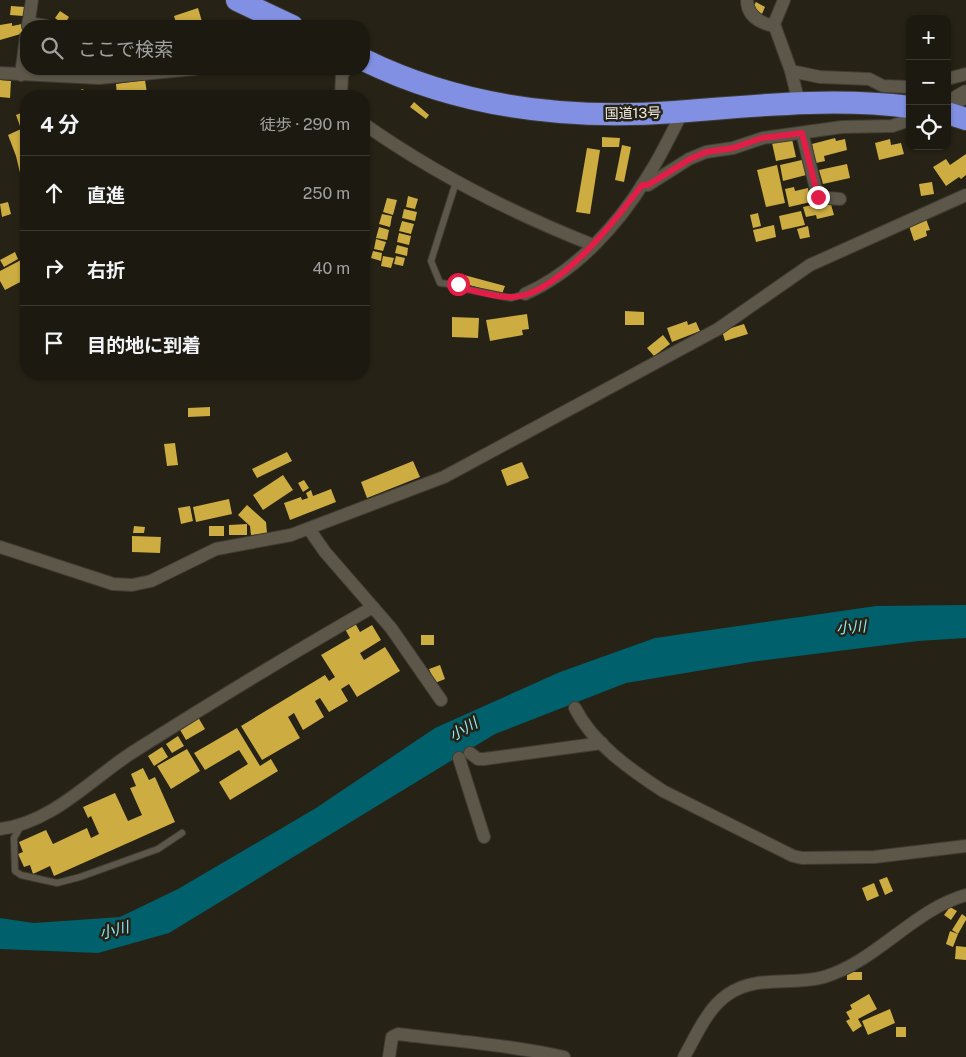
<!DOCTYPE html>
<html lang="ja">
<meta charset="utf-8">
<style>
:root{--surface:#1c1a10;--page:#252319;--text:#f1f3f6;--muted:#a0a19f;--line:#3a3830}
body{margin:0;font-family:"Public Sans","Noto Sans JP",sans-serif;background:var(--page);color:var(--text)}
.controls{position:absolute;right:15px;top:15px;display:grid;overflow:hidden;border-radius:10px;box-shadow:0 1px 4px #0004}
.controls button{width:45px;height:45px;display:grid;place-items:center;padding:0;border:0;border-bottom:1px solid var(--line);background:var(--surface);color:var(--text);font:25px sans-serif}
.stop{position:absolute;width:15px;height:15px;margin:-11px;border:4px solid #e11d48;border-radius:50%;background:#fff}
.stop.end{background:#e11d48;border-color:#fff;box-shadow:0 1px 5px #0008}
.list{margin:0;padding:0;list-style:none}
h2{display:flex;justify-content:space-between;align-items:center;height:65px;margin:0;padding:0 20px;font-size:21px}
h2 small{font-size:16px;font-weight:400;color:var(--muted)}
.list li{display:grid;grid-template-columns:32px 1fr auto;gap:15px;align-items:center;box-sizing:border-box;height:75px;padding:0 20px;border-top:1px solid var(--line)}
.list b{display:block;font-size:19px;white-space:nowrap}
.list em{font-size:16px;font-style:normal;color:var(--muted)}
.icon{flex:none;width:28px;height:28px;fill:none;stroke:currentColor;stroke-width:2;stroke-linecap:round;stroke-linejoin:round}
.map{position:relative;flex:none;width:966px;height:1057px;overflow:hidden}
.search{position:absolute;background:var(--surface);box-shadow:0 1px 4px #0004;left:20px;top:20px;width:350px;height:55px;display:flex;align-items:center;gap:12px;box-sizing:border-box;padding:0 18px;border-radius:20px;color:var(--muted);font-size:19px}
.panel{position:absolute;background:var(--surface);box-shadow:0 1px 4px #0004;left:20px;top:90px;width:350px;height:290px;border-radius:20px}
.map>svg:first-child{display:block}
.water{fill:#00606b}
.building{fill:#cdac41}
.lines{fill:none;stroke-linecap:round;stroke-linejoin:round}
.lane-casing{stroke:#403c34;stroke-width:8}
.street-casing{stroke:#403c34;stroke-width:14}
.secondary-casing{stroke:#403c34;stroke-width:19}
.highway-casing{stroke:#403c34;stroke-width:24}
.lane{stroke:#5c5749;stroke-width:6}
.street{stroke:#5c5749;stroke-width:12}
.secondary{stroke:#5c5749;stroke-width:18}
.highway{stroke:#8190e2;stroke-width:22}
.route{stroke:#e11d48;stroke-width:6}
.labels{text-anchor:middle;dominant-baseline:central;stroke-width:5;stroke-linejoin:round;paint-order:stroke}
.street-label{font-size:14px;fill:#efece3;stroke:#262215}
.water-label{font-size:15px;font-style:italic;fill:#8aeefc;stroke:#262215}
</style>
<div class="map">
<svg width="966" height="1057" viewBox="0 0 966 1057">
<rect width="100%" height="100%" fill="#262215"/>
<path class="water" d="M966 605V638L918 641 751 662 626 683 495 734 169 933 98 953 0 949V918L34 923 120 917 178 889 316 808 435 728 560 672 655 638 876 606Z"/>
<g class="building">
<path d="M756 2 765 7 762 14 752 8Z"/>
<path d="M11 6 25 7 23 16 10 15Z"/>
<path d="M198 8 203 25 177 26 174 16Z"/>
<path d="M60 11 69 17 64 25 55 18Z"/>
<path d="M12 23V26L22 24 24 33 0 40V25Z"/>
<path d="M0 80 11 81 10 98 0 97Z"/>
<path d="M145 80 147 93 117 96 116 84Z"/>
<path d="M83 89 86 96H64Z"/>
<path d="M414 102 429 115 426 119 410 107Z"/>
<path d="M26 111V176L21 177 16 156 8 135 21 129 16 115Z"/>
<path d="M602 137 620 138 619 147H602Z"/>
<path d="M835 138 836 141 845 139 847 150 824 156 825 161 816 163 812 144Z"/>
<path d="M792 139 796 157 776 161 772 143Z"/>
<path d="M890 139 891 145 901 143 904 154 879 160 875 143Z"/>
<path d="M622 145 631 147 624 182 615 180Z"/>
<path d="M587 148 600 150 590 214 576 212Z"/>
<path d="M966 154V175L961 179 959 177 946 186 933 167 946 159 950 165Z"/>
<path d="M806 159 810 174 783 181 780 165Z"/>
<path d="M847 164 850 178 823 184 819 170Z"/>
<path d="M777 165 785 203 766 207 757 170Z"/>
<path d="M932 182 934 194 921 196 919 184Z"/>
<path d="M794 187 795 191 808 188 809 194 813 193 815 201 789 207 785 189Z"/>
<path d="M408 196 418 199 415 209 406 207Z"/>
<path d="M387 198 397 200 393 215 383 212Z"/>
<path d="M830 201 834 215 817 219 816 215 806 217 803 207Z"/>
<path d="M8 202 11 214 2 217 0 204Z"/>
<path d="M404 209 417 212 415 221 402 218Z"/>
<path d="M801 211 805 225 782 230 779 216Z"/>
<path d="M758 213 761 226 753 228 750 215Z"/>
<path d="M382 214 392 216 390 227 379 224Z"/>
<path d="M926 219 930 230 926 231 927 236 914 241 909 226Z"/>
<path d="M402 221 414 224 411 234 399 231Z"/>
<path d="M774 225 776 237 756 242 753 230Z"/>
<path d="M808 226 810 237 800 239 797 229Z"/>
<path d="M379 227 389 230 387 240 376 238Z"/>
<path d="M399 233 411 236 409 245 397 242Z"/>
<path d="M376 239 386 242 383 251 374 249Z"/>
<path d="M397 245 408 248 407 256 395 253Z"/>
<path d="M373 251 382 253 381 261 371 258Z"/>
<path d="M15 252 18 259 4 267 0 260Z"/>
<path d="M383 256 394 258 391 268 381 266Z"/>
<path d="M396 256 405 258 403 266 394 264Z"/>
<path d="M21 260 26 270V279L5 290 0 281V271Z"/>
<path d="M464 275 505 286 502 294 462 283Z"/>
<path d="M625 311 644 312V325H625Z"/>
<path d="M527 314 529 329 522 330 523 335 490 341 486 320Z"/>
<path d="M452 317 479 318 478 338 452 337Z"/>
<path d="M687 321 688 325 696 322 700 331 672 342 667 328Z"/>
<path d="M744 324 748 334 725 341 722 331Z"/>
<path d="M663 335 670 344 654 356 647 348Z"/>
<path d="M210 407V416L188 417V408Z"/>
<path d="M175 443 178 465 167 466 164 444Z"/>
<path d="M287 452 292 461 257 478 252 469Z"/>
<path d="M413 461 420 477 367 498 361 482Z"/>
<path d="M522 462 529 478 507 486 501 470Z"/>
<path d="M283 475 293 490 263 510 253 495Z"/>
<path d="M304 480 309 488 303 492 298 483Z"/>
<path d="M331 489 336 502 290 520 284 503 301 497 302 500 308 498 306 493 311 490 313 496Z"/>
<path d="M229 499 232 514 196 522 193 507Z"/>
<path d="M247 505 266 522 267 533 251 535 250 526 238 515Z"/>
<path d="M190 506 193 521 181 524 178 508Z"/>
<path d="M247 524V535H229V525Z"/>
<path d="M134 526 145 527 144 533H133Z"/>
<rect x="209" y="526" width="15" height="10"/>
<path d="M132 536 161 537 160 553 132 552Z"/>
<path d="M355 623 360 632 372 625 381 640 360 653 364 660 385 647 400 671 357 697 349 684 341 689 348 701 329 712 320 698 315 701 324 717 303 730 294 713 288 717 300 738 262 760 241 726 325 675 329 681 335 677 321 655 350 638 345 629Z"/>
<rect x="421" y="635" width="13" height="10"/>
<path d="M440 665 445 679 435 683 429 669Z"/>
<path d="M198 717 205 729 186 740 179 728Z"/>
<path d="M237 728 260 766 271 759 278 771 230 800 219 782 248 764 239 750 205 770 194 753Z"/>
<path d="M178 736 184 746 172 753 166 744Z"/>
<path d="M162 747 168 757 154 766 148 756Z"/>
<path d="M187 749 200 771 171 789 157 766Z"/>
<path d="M143 768 149 780 155 777 175 822 54 876 50 866 33 874 30 865 24 867 18 854 23 852 19 842 46 830 53 844 87 828 91 838 99 834 91 816 88 818 83 807 115 793 128 821 142 815 130 788 136 786 131 774Z"/>
<path d="M887 877 893 891 885 895 879 880Z"/>
<path d="M874 883 879 896 867 901 862 888Z"/>
<path d="M950 907 957 911 951 920 944 915Z"/>
<path d="M962 914 966 917V920L958 934 952 930Z"/>
<path d="M950 931 958 934 953 947 946 944Z"/>
<path d="M956 946 966 947V960L955 959Z"/>
<rect x="847" y="972" width="15" height="8"/>
<path d="M869 994 877 1009 858 1019 862 1026 853 1032 846 1021 850 1019 846 1012 852 1009 850 1005Z"/>
<path d="M890 1009 895 1023 868 1035 862 1021Z"/>
<rect x="896" y="1027" width="10" height="10"/>
</g>
<g class="lines">
<defs>
<g id="lane">
<path d="M29 20 47 23 55 26"/>
<path d="M456 182 431 261 440 283 458 285 461 288 511 298 525 294"/>
<path d="M21 826 14 838 15 871 21 875 57 883 80 877 158 849 182 833"/>
</g>
<g id="street">
<path d="M747 0C747 16 760 23 774 26"/>
<path d="M784 0 774 24 791 71 799 103"/>
<path d="M28 26 32 0"/>
<path d="M791 71 820 77 869 79 883 86 910 87"/>
<path d="M0 73 99 78 195 69"/>
<path d="M21 75 26 37"/>
<path d="M947 79 966 74"/>
<path d="M341 96 342 75 346 69"/>
<path d="M364 124C435 174 512 213 593 245"/>
<path d="M802 133 818 197 840 199"/>
<path d="M642 185H648L689 159 706 152 733 148 763 138 842 127 892 126 907 121 910 116"/>
<path d="M525 294C575 272 618 225 646 179 660 158 671 134 683 111"/>
<path d="M309 529 325 552 391 628 441 700"/>
<path d="M0 547 113 584 132 585 151 581 216 549 291 535 444 477 718 329 810 265 966 195"/>
<path d="M575 708C593 744 631 770 663 791L793 856 802 858 874 857 966 846"/>
<path d="M470 753 478 759H484L602 743"/>
<path d="M459 758 484 837"/>
<path d="M0 829C52 823 91 779 133 752 212 702 292 653 373 607"/>
<path d="M389 1057 392 1037 398 1034C453 1041 510 1045 564 1057"/>
<path d="M684 1057C696 1036 707 1009 727 995 757 974 792 986 824 977 877 961 913 910 966 895"/>
</g>
<path id="secondary" d="M947 105 966 94"/>
<g id="highway">
<path d="M237 0 292 26"/>
<path d="M364 60C460 107 569 120 675 112 753 106 832 97 910 107"/>
<path d="M947 113 966 119"/>
</g>
</defs>
<use href="#lane" class="lane-casing"/>
<use href="#street" class="street-casing"/>
<use href="#secondary" class="secondary-casing"/>
<use href="#highway" class="highway-casing"/>
<use href="#lane" class="lane"/>
<use href="#street" class="street"/>
<use href="#secondary" class="secondary"/>
<use href="#highway" class="highway"/>
</g>
<g class="lines">
<path class="route" d="M458 284 461 288C477 291 494 297 510 297 555 299 617 218 642 185H648L690 159 706 152 733 148 762 138 802 133 818 197"/>
</g>
<g class="labels">
<g class="street-label">
<text transform="translate(633 113) rotate(-1)">国道13号</text>
</g>
<g class="water-label">
<text transform="translate(851 627) rotate(-5)">小川</text>
<text transform="translate(463 729) rotate(-30)">小川</text>
<text transform="translate(114 930) rotate(-14)">小川</text>
</g>
</g>
</svg>
<div class="controls">
<button>+</button>
<button>−</button>
<button><svg class="icon" aria-label="locate" viewBox="0 0 24 24"><circle cx="12" cy="12" r="6"/><path d="M12 2v4M12 18v4M2 12h4M18 12h4"/></svg></button>
</div>
<div class="stop" style="left:458px;top:284px"></div>
<div class="stop end" style="left:818px;top:197px"></div>
<div class="search"><svg class="icon" aria-label="search" viewBox="0 0 24 24"><circle cx="10" cy="10" r="6"/><path d="M15 15l6 6"/></svg>ここで検索</div>
<section class="panel">
<h2>4 分<small>徒歩 · 290 m</small></h2>
<ul class="list">
<li><svg class="icon" aria-label="ahead" viewBox="0 0 24 24"><path d="M12 20V5M6 11l6-6 6 6"/></svg><div><b>直進</b></div><em>250 m</em></li>
<li><svg class="icon" aria-label="right" viewBox="0 0 24 24"><path d="M7 20v-9h11M14 6l5 5-5 5"/></svg><div><b>右折</b></div><em>40 m</em></li>
<li><svg class="icon" aria-label="arrive" viewBox="0 0 24 24"><path d="M6 21V4h12l-3 4 3 4H6"/></svg><div><b>目的地に到着</b></div></li>
</ul>
</section>
</div>
